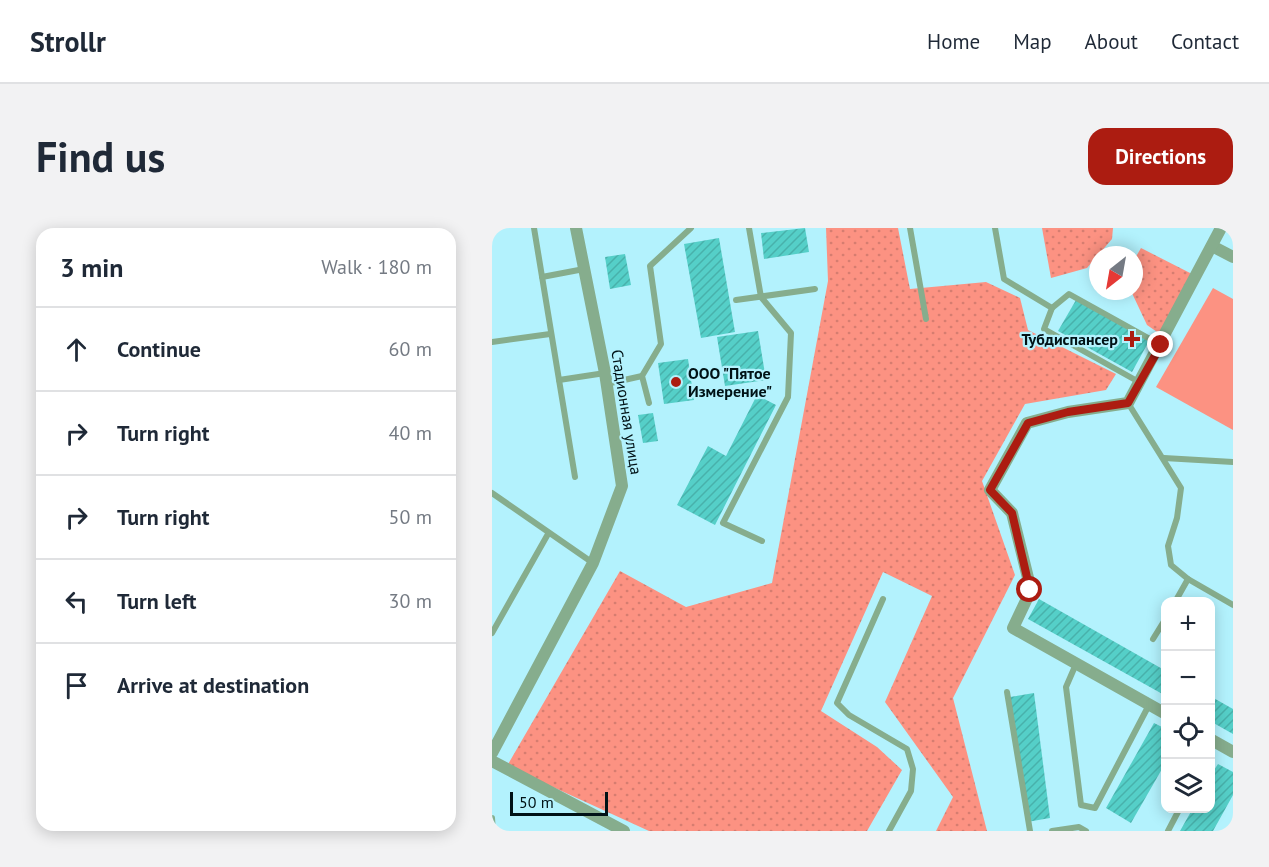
<!DOCTYPE html>
<meta charset="utf-8">
<style>
:root{--surface:#fff;--page:#f2f2f3;--text:#1f2937;--muted:#747a83;--line:#e0e1e3;--accent:#ac1c11}
body{margin:0;font-family:"PT Sans",sans-serif;background:var(--page);color:var(--text)}
.controls{position:absolute;right:18px;bottom:18px;display:grid;overflow:hidden;border-radius:12px;box-shadow:0 3px 15px #0003}
.controls button{width:54px;height:54px;display:grid;place-items:center;padding:0;border:0;border-bottom:2px solid var(--line);background:var(--surface);color:var(--text);font:30px sans-serif}
.compass{position:absolute;left:597px;top:18px;width:54px;height:54px;border-radius:50%;background:var(--surface);box-shadow:0 3px 15px #0003;rotate:211deg}
.scale{position:absolute;left:18px;bottom:15px;width:98px;box-sizing:border-box;padding-left:6px;border:3px solid #001216;border-top:0;font-size:16px;line-height:21px;white-space:nowrap;color:#001216;-webkit-text-stroke:4px #b3f2fd;paint-order:stroke}
.stop{position:absolute;width:18px;height:18px;margin:-14px;border:4px solid #ac1c11;border-radius:50%;background:#fff}
.stop.end{background:#ac1c11;border-color:#fff;box-shadow:0 2px 6px #0008}
.list{margin:0;padding:0;list-style:none}
h2{display:flex;justify-content:space-between;align-items:center;height:78px;margin:0;padding:0 24px;font-size:26px}
h2 small{font-size:20px;font-weight:400;color:var(--muted)}
.list li{display:grid;grid-template-columns:39px 1fr auto;gap:18px;align-items:center;box-sizing:border-box;height:84px;padding:0 24px;border-top:2px solid var(--line)}
.list b{display:block;font-size:22px;white-space:nowrap}
.list em{font-size:20px;font-style:normal;color:var(--muted)}
.icon{flex:none;width:33px;height:33px;fill:none;stroke:currentColor;stroke-width:2;stroke-linecap:round;stroke-linejoin:round}
.map{position:relative;flex:none;width:741px;height:603px;overflow:hidden;border-radius:18px}
header{display:flex;align-items:center;gap:36px;box-sizing:border-box;height:84px;padding:0 30px;background:var(--surface);border-bottom:2px solid var(--line)}
header strong{font-size:28px}
nav{display:flex;gap:33px;margin-inline-start:auto;font-size:21px}
.intro{display:flex;align-items:center;justify-content:space-between;box-sizing:border-box;height:144px;padding:0 36px}
h1{margin:0;font-size:42px}
.button{padding:15px 27px;border-radius:18px;background:var(--accent);color:#fff;font-size:21px;font-weight:700}
main{display:flex;gap:36px;padding:0 36px}
aside{flex:1;background:var(--surface);border-radius:18px;box-shadow:0 3px 15px #0003}
.map>svg:first-child{display:block}
.grass{fill:url(#grass-dots)}
.park{fill:#fc9282}
.building{fill:url(#building-hatch)}
.lines{fill:none;stroke-linecap:round;stroke-linejoin:round}
.lane{stroke:#86ad8d;stroke-width:6}
.street{stroke:#86ad8d;stroke-width:12}
.route{stroke:#ac1c11;stroke-width:8}
.poi-dot{fill:#ac1c11;stroke:#b3f2fd;stroke-width:2}
.labels{text-anchor:middle;dominant-baseline:central;stroke-width:4.5;stroke-linejoin:round;paint-order:stroke}
.poi-label{font-size:16px;font-weight:bold;fill:#001216;stroke:#b3f2fd;text-anchor:end}
.street-label{font-size:16px;fill:#001216;stroke:#b3f2fd}
</style>
<header>
<strong>Strollr</strong>
<nav><a>Home</a><a>Map</a><a>About</a><a>Contact</a></nav>
</header>
<div class="intro"><h1>Find us</h1><a class="button">Directions</a></div>
<main>
<aside>
<h2>3 min<small>Walk · 180 m</small></h2>
<ul class="list">
<li><svg class="icon" aria-label="ahead" viewBox="0 0 24 24"><path d="M12 20V5M6 11l6-6 6 6"/></svg><div><b>Continue</b></div><em>60 m</em></li>
<li><svg class="icon" aria-label="right" viewBox="0 0 24 24"><path d="M7 20v-9h11M14 6l5 5-5 5"/></svg><div><b>Turn right</b></div><em>40 m</em></li>
<li><svg class="icon" aria-label="right" viewBox="0 0 24 24"><path d="M7 20v-9h11M14 6l5 5-5 5"/></svg><div><b>Turn right</b></div><em>50 m</em></li>
<li><svg class="icon" aria-label="left" viewBox="0 0 24 24"><path d="M17 20v-9H6M10 6l-5 5 5 5"/></svg><div><b>Turn left</b></div><em>30 m</em></li>
<li><svg class="icon" aria-label="arrive" viewBox="0 0 24 24"><path d="M6 21V4h12l-3 4 3 4H6"/></svg><div><b>Arrive at destination</b></div></li>
</ul>
</aside>
<div class="map">
<svg width="741" height="603" viewBox="0 0 741 603">
<defs>
<pattern id="grass-dots" width="8" height="8" patternUnits="userSpaceOnUse" patternTransform="scale(1.5)"><rect width="8" height="8" fill="#fc9282"/><path d="M2 2h.1M6 6h.1" fill="none" stroke="#d67d70" stroke-width="1.8" stroke-linecap="round"/></pattern>
<pattern id="building-hatch" width="6" height="6" patternUnits="userSpaceOnUse" patternTransform="scale(1.5)"><rect width="6" height="6" fill="#55cfc8"/><path d="M-1 1l2-2M0 6l6-6M5 7l2-2" fill="none" stroke="#48b1ab"/></pattern>
</defs>
<rect width="100%" height="100%" fill="#b3f2fd"/>
<g class="grass">
<path d="M334 0H406L418 61 494 54 528 70 536 102 624 146 614 162 533 176 490 253 523 347 461 470 495 603H444L461 569 393 474 440 368 391 344 329 483 385 519 410 542 375 603H157L15 538 128 343 194 379 280 355 336 53Z"/>
<path d="M550 0H621L620 11 595 40 559 50Z"/>
<path d="M649 20 700 46 668 106 655 97 639 63H642V32Z"/>
</g>
<path class="park" d="M721 60 741 71V202L664 159Z"/>
<g class="building">
<path d="M313 0 317 24 272 31 269 5Z"/>
<path d="M227 10 243 104 209 110 192 16Z"/>
<path d="M133 26 139 57 118 61 113 29Z"/>
<path d="M584 72 657 113 640 144 566 103Z"/>
<path d="M266 103 274 152 233 158 225 109Z"/>
<path d="M196 131 202 172 172 176 166 135Z"/>
<path d="M265 167 284 177 223 297 185 277 216 218 234 228Z"/>
<path d="M161 185 166 213 151 215 146 187Z"/>
<path d="M547 371 674 443V468L536 391Z"/>
<path d="M542 465 558 590 535 594 518 469Z"/>
<path d="M718 468 741 481V506L718 493Z"/>
<path d="M662 495 674 501V534L639 595 614 580Z"/>
<path d="M726 536 741 544V567L721 603H688L701 580H718V548Z"/>
</g>
<g class="lines">
<g class="lane">
<path d="M42 0 83 249"/>
<path d="M257 0 269 69 299 105 296 169 231 295 270 313"/>
<path d="M418 0 434 91"/>
<path d="M503 0 512 51 560 80 552 101 647 154"/>
<path d="M50 49 92 41"/>
<path d="M244 72 323 61"/>
<path d="M560 80 577 66 667 116"/>
<path d="M0 114 58 106"/>
<path d="M67 152 113 145"/>
<path d="M114 156 150 148"/>
<path d="M157 175 150 148 169 116 158 38 199 0"/>
<path d="M636 175 689 260 685 290 676 318 679 337 696 351 741 377"/>
<path d="M672 230 741 234"/>
<path d="M0 265 101 335"/>
<path d="M391 371 345 475 357 487 415 521 421 541 419 563 397 603"/>
<path d="M683 374 696 351"/>
<path d="M0 405 56 306"/>
<path d="M661 411 674 390"/>
<path d="M584 436 574 459 589 577 603 580 657 477"/>
<path d="M515 464 538 603"/>
<path d="M0 590 1 603"/>
<path d="M560 603 587 599 594 603"/>
<path d="M676 603 688 580"/>
</g>
<g class="street">
<path d="M720 18 741 29"/>
<path d="M674 486 521 400 539 362 520 285 498 262 535 195 576 184 636 175 729 0"/>
<path d="M718 511 741 524"/>
<path d="M0 525 101 335 130 258 113 145 84 0"/>
<path d="M0 533 132 603"/>
</g>
</g>
<g class="lines">
<path class="route" d="M538 362 520 285 498 262 536 195 576 184 636 175 669 117"/>
</g>
<g class="poi-dot">
<path d="M637 102h6v6h6v6h-6v6h-6v-6h-6v-6h6z"/>
<circle cx="184" cy="154" r="6"/>
</g>
<g class="labels">
<g class="poi-label">
<text x="626" y="111">Тубдиспансер</text>
<text x="196" y="145" text-anchor="start">ООО "Пятое<tspan x="196" dy="18">Измерение"</tspan></text>
</g>
<g class="street-label">
<text transform="translate(135 184) rotate(81)">Стадионная улица</text>
</g>
</g>
</svg>
<div class="controls">
<button>+</button>
<button>−</button>
<button><svg class="icon" aria-label="locate" viewBox="0 0 24 24"><circle cx="12" cy="12" r="6"/><path d="M12 2v4M12 18v4M2 12h4M18 12h4"/></svg></button>
<button><svg class="icon" aria-label="layers" viewBox="0 0 24 24"><path d="M12 4l9 5-9 5-9-5zM3 14l9 5 9-5"/></svg></button>
</div>
<svg class="compass" viewBox="-18 -18 36 36"><path d="M0-13l5 13h-10z" fill="#e53935"/><path d="M0 13l5-13h-10z" fill="#747a83"/></svg>
<div class="scale">50 m</div>
<div class="stop" style="left:538px;top:362px"></div>
<div class="stop end" style="left:669px;top:117px"></div>
</div>
</main>
